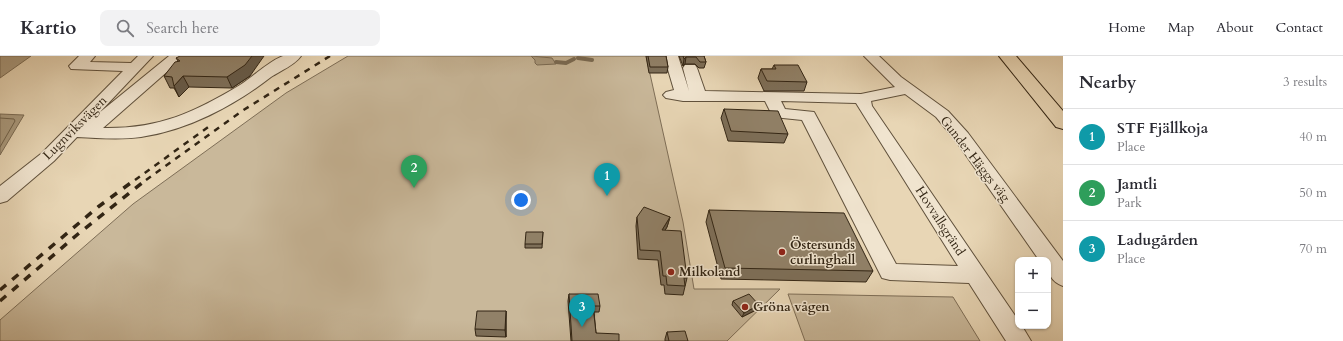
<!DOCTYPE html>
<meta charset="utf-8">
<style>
:root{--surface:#fff;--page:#f2f2f3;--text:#2b2b33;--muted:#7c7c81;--line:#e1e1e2;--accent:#0b8043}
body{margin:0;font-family:Cardo,serif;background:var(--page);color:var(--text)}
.controls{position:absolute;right:12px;bottom:12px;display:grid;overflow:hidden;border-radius:8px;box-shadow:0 1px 3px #0004}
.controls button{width:36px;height:36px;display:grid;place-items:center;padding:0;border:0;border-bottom:1px solid var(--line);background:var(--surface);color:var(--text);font:20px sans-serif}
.you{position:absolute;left:521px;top:144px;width:14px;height:14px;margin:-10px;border:3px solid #fff;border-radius:50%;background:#1a73e8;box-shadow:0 0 0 6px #1a73e833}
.badge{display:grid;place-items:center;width:26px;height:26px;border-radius:50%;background:var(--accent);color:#fff;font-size:13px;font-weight:700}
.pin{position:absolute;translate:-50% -33px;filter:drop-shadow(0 1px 2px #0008)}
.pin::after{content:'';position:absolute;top:21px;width:14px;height:12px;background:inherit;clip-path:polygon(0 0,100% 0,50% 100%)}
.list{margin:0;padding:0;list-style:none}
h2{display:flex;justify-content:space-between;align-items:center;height:52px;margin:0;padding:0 16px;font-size:17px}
h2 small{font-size:13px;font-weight:400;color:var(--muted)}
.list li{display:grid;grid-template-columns:26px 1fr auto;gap:12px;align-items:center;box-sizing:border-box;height:56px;padding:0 16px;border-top:1px solid var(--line)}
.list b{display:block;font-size:15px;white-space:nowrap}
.list p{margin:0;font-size:13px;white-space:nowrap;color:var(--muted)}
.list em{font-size:13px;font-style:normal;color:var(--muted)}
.icon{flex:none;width:22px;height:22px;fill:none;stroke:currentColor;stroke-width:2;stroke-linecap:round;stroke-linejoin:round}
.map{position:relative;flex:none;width:1063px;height:285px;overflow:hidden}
header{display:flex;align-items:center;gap:24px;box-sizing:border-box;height:56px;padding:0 20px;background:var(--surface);border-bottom:1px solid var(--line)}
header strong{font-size:19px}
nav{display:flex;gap:22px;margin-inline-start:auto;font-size:14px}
.search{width:280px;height:36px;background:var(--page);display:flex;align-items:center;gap:10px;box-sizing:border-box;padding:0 14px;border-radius:8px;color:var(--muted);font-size:15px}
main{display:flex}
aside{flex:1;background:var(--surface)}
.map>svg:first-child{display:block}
.green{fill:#c9b89a;stroke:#7e6e57}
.water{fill:#aa9a7e;stroke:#7a6b54}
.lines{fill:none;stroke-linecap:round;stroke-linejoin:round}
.shore{stroke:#6e6049;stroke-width:1}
.stream{stroke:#7a6b54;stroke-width:4}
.minor-casing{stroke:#60513c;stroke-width:2}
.major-casing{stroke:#322514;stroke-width:2}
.minor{fill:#f0e4cf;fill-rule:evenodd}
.major{fill:#e8d6b5;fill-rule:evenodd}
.rail-far1{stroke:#322514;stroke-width:2.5;stroke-dasharray:6 6;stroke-linecap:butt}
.rail{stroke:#322514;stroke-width:3.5;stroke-dasharray:8 8;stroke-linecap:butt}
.wall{fill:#7d6f59;stroke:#322514}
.shaded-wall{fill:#665a49;stroke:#322514}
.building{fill:#918168;stroke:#322514}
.poi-dot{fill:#8f2418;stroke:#f0e4cf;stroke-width:1.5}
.labels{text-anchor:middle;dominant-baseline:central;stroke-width:3;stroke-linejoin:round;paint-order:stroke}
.street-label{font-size:13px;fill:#322514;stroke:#f0e4cf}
.poi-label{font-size:13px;font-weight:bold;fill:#322514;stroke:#f0e4cf;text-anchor:start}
</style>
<header>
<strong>Kartio</strong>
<div class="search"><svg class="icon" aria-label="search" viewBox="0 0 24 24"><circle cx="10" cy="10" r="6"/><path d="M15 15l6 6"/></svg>Search here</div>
<nav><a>Home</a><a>Map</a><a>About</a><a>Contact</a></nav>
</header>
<main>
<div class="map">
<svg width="1063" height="285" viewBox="0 0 1063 285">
<rect width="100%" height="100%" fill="#e8d6b5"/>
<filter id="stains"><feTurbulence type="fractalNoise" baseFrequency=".005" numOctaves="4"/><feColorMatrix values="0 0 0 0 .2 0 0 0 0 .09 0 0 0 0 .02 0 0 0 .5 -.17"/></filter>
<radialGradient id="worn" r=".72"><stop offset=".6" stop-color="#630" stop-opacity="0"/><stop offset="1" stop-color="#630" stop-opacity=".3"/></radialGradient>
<g class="green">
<path d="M348 0H646L683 166 694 233H780L727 285H0V264L133 148 286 37Z"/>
<path d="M788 238 953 241 980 285H805Z"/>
</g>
<g class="water">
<path d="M0 0H31L0 22Z"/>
<path d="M531 0 552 2 556 8 537 9 535 7V4Z"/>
<path d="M0 58 24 59 0 99Z"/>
</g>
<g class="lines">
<path class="shore" d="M0 62 14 63 15 65 0 91"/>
<g class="stream">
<path d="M578 2 592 4"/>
<path d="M556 6 566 7 574 3"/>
</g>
<defs>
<g id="minor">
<path d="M79 0H95L90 6 131 7 138 0H153L99 57 169 0H185L103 72C159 73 193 57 240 29 253 21 269 5 283 0 288 0 296 0 301 0 295 9 280 15 271 21 234 50 188 74 141 81 120 84 98 82 77 81L54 105 7 145 0 147V130L42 97 123 15 71 13 69 10Z"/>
<path d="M664 0H678L689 35 683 12 685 9H695L697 12 705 35 861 38 895 31 864 0H879L901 21 948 55 968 77 1063 205V230C1050 225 1048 217 1048 204H1039L956 85 936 61 905 38 871 45 872 50 1018 264V270H1022L1031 285H1006L969 227 890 224 882 222 802 64 773 61 765 45H683L666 42 663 39 666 36 674 34ZM781 45 856 47 958 210 896 208 814 56 785 53Z"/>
</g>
<path id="major" d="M999 0H1016L1063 55V73L1056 71Z"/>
</defs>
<use href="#minor" class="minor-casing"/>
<use href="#major" class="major-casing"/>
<use href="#minor" class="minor"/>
<use href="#major" class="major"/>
<g class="rail-far1">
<path d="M135 124 211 69"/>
<path d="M146 124 242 55 330 0"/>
</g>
<g class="rail">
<path d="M0 234 98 151 136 123"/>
<path d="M0 245 78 178 147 123"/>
</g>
</g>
<g class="wall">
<path d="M646 0H666L668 11 667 17H649Z"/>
<path d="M679 0H704L706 6 704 12H699L695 8H685L683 10Z"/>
<path d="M176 2 250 20 232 32 189 31 179 41 174 32H170L164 20 178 5Z"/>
<path d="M774 9 807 26 804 35H764L758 22 761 13H772Z"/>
<path d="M724 53 788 78 784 87 728 85 721 62Z"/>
<path d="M709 154 873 215 866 226 721 223 706 166Z"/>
<path d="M637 161H670L667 171 665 174 687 222 683 239 665 238 664 229H661L658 204 638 203 636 170Z"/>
<path d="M543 176 542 192H525V188Z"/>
<path d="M569 238 600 250 599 256H594L596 277 619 285H571L568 245Z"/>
<path d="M733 245 758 253 742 261 732 249Z"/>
<path d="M506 255V281L476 280 475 273Z"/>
<path d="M667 276 688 285H665V283Z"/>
</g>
<g class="shaded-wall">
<path d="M252 0H264L250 20 232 32 227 21Z"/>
<path d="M686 1 685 8 683 10 684 3Z"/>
<path d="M183 20 189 31 179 41 174 30Z"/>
<path d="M670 161 667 171 660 183 662 174Z"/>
<path d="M759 249 758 253 742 261 744 257Z"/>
<path d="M506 255V281L505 274Z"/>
</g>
<g class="building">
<path d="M180 0H252L245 9 227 21 183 20 174 30 172 21 164 20 175 6 180 5 176 2Z"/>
<path d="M648 0H666L668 11H650Z"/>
<path d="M683 0H704L706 6H700L696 1H686L684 3Z"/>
<path d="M774 9H798L807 26 767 25 761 13H776Z"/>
<path d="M724 53 778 55 788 78 731 75Z"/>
<path d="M644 151 670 161 662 174 681 175 687 222H684L685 230 667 229 666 220H663L660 195 640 194 637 161Z"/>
<path d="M709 154 844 157 873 215 725 212Z"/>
<path d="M526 176H543L542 188H525Z"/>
<path d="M569 238H598L600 250H593L596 277 619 278V285H572Z"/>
<path d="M749 238 759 249 744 257 733 245Z"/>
<path d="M477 255H506L505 274 475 273Z"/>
<path d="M685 275 688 285H669L667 276Z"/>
</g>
<g class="poi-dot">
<circle cx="782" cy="196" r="4"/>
<circle cx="671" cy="216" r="4"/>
<circle cx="745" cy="251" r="4"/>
</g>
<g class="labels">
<g class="street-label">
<text transform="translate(75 72) rotate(-45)">Lugnviksvägen</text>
<text transform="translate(975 103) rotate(52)">Gunder Häggs väg</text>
<text transform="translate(940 165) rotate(57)">Hovvallsgränd</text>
</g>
<g class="poi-label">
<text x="790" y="189">Östersunds<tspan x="790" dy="15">curlinghall</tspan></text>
<text x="679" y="216">Milkoland</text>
<text x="753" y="251">Gröna vågen</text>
</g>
</g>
<rect width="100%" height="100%" filter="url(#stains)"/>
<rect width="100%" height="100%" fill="url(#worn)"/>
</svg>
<div class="controls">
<button>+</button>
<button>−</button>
</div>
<div class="you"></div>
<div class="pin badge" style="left:607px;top:140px;background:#0f9aa8">1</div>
<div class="pin badge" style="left:414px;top:132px;background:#2e9e5b">2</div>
<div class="pin badge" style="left:582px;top:271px;background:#0f9aa8">3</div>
</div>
<aside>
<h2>Nearby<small>3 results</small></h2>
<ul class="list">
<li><span class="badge" style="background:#0f9aa8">1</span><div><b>STF Fjällkoja</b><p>Place</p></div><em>40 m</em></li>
<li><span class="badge" style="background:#2e9e5b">2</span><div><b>Jamtli</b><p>Park</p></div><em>50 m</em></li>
<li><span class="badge" style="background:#0f9aa8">3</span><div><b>Ladugården</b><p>Place</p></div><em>70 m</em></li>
</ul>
</aside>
</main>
